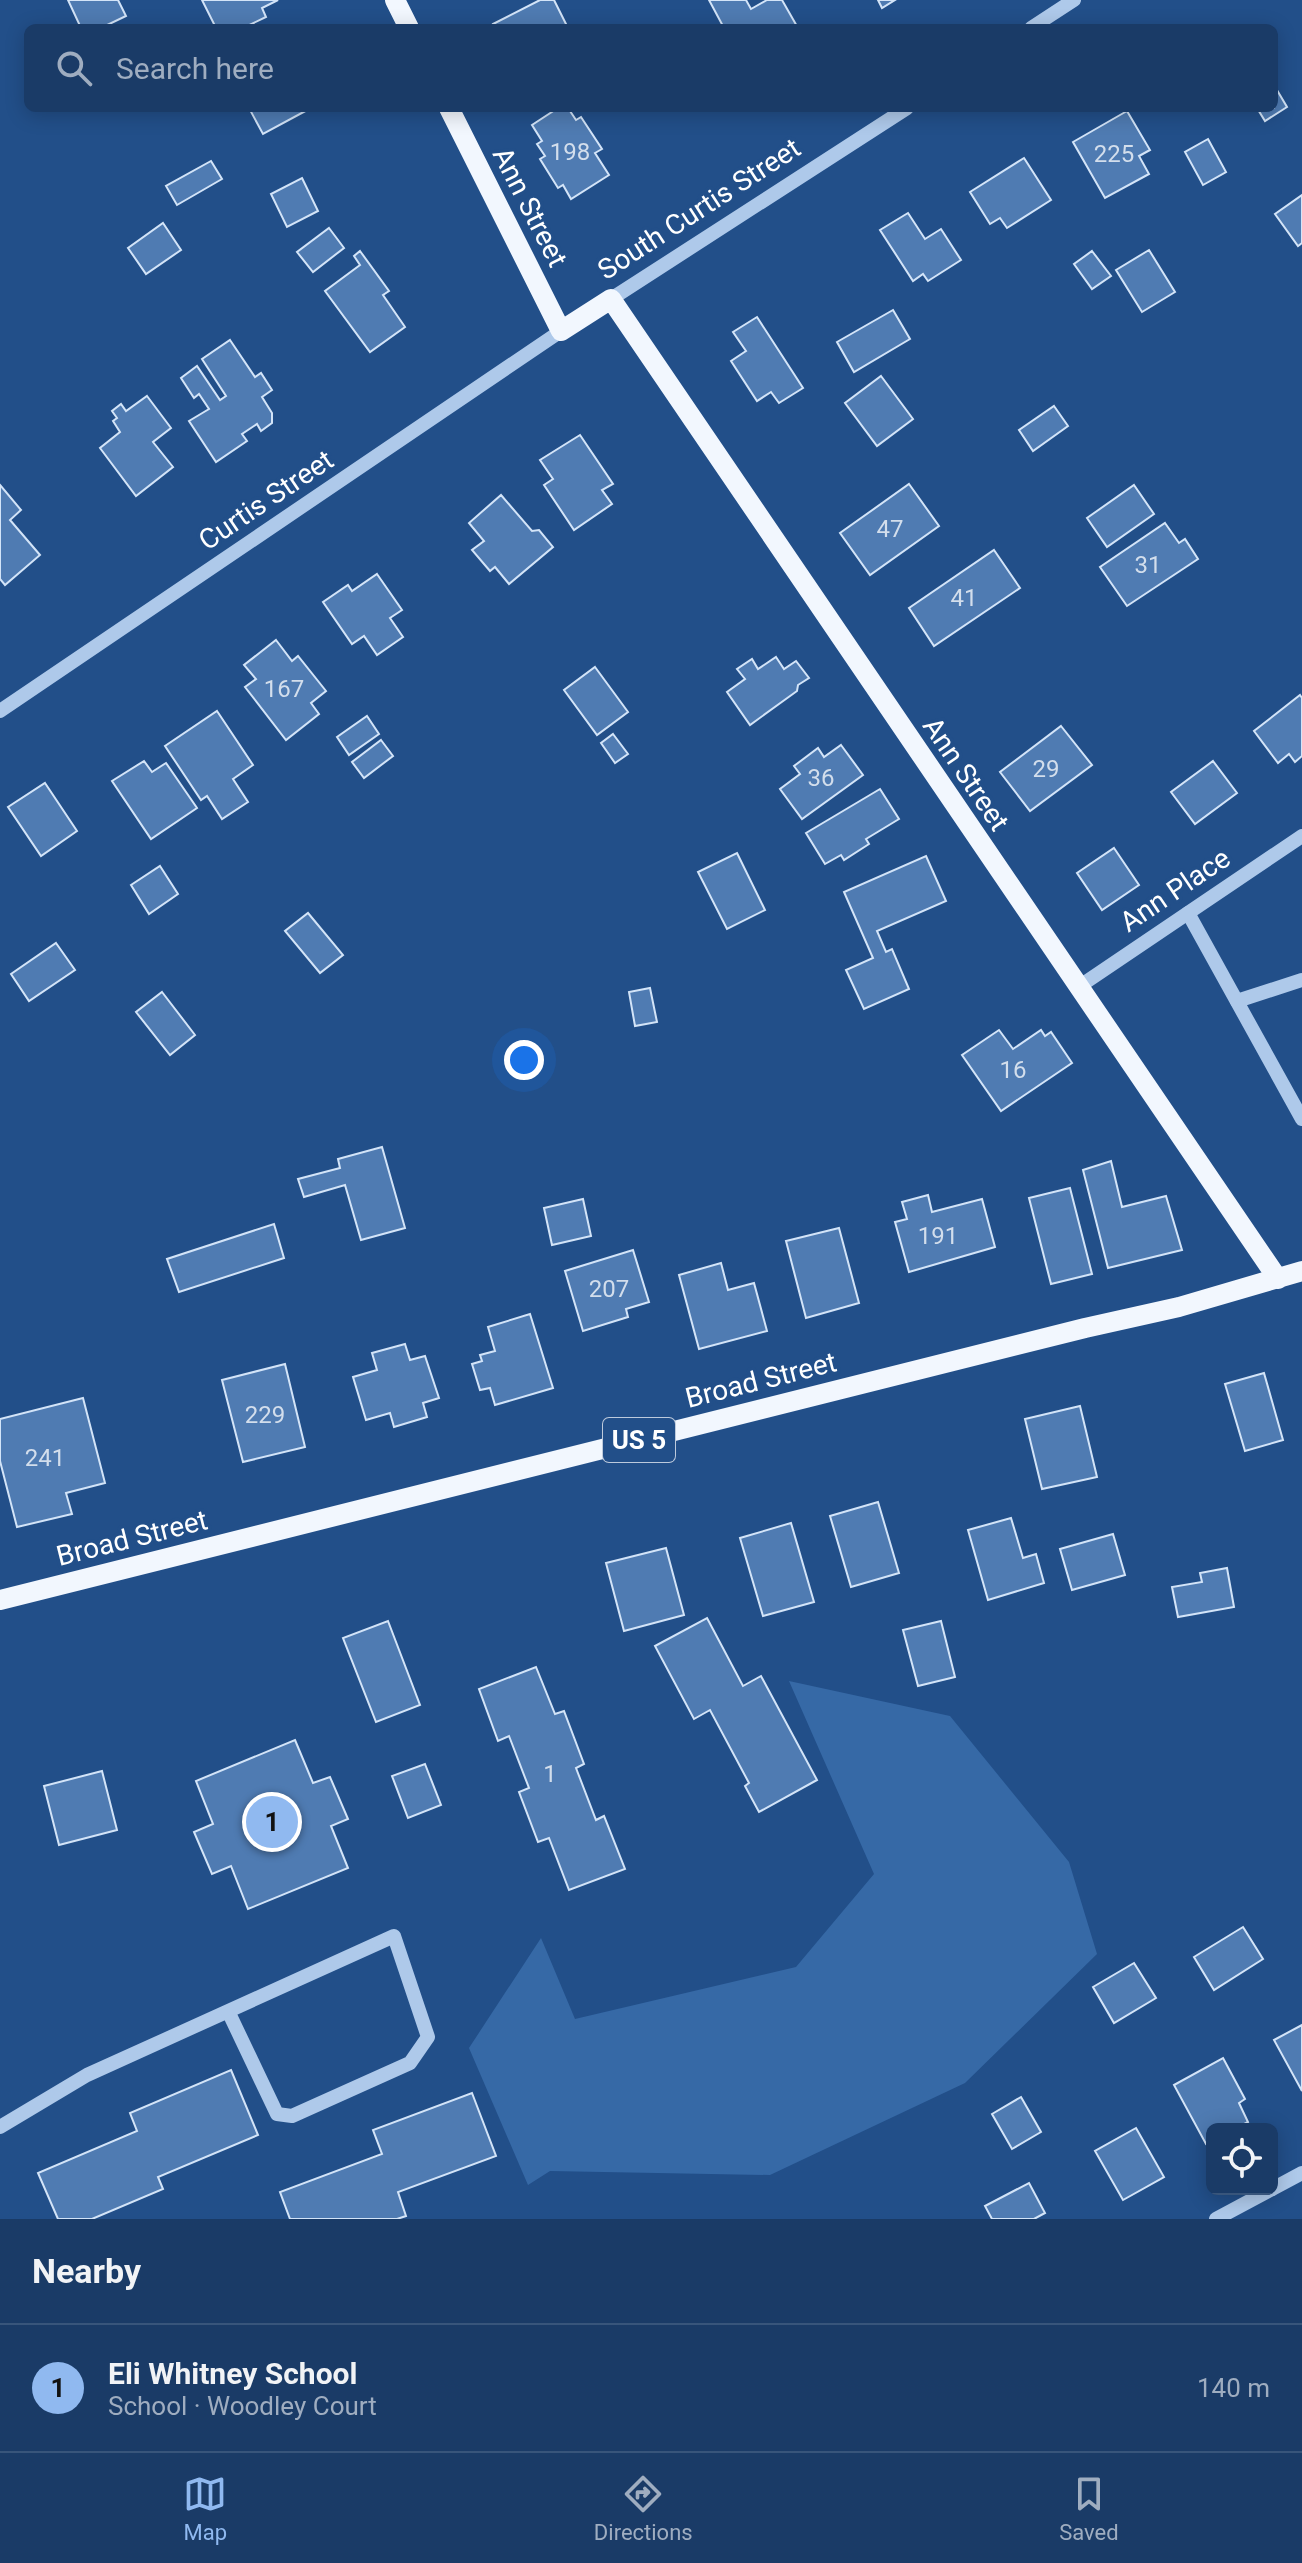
<!DOCTYPE html>
<meta charset="utf-8">
<style>
:root{--surface:#1a3b67;--page:#23426d;--text:#f1f3f6;--muted:#9fadc0;--line:#38557b;--accent:#90b9f0}
body{margin:0;font-family:Roboto,sans-serif;background:var(--page);color:var(--text)}
.controls{position:absolute;right:24px;bottom:24px;display:grid;overflow:hidden;border-radius:12px;box-shadow:0 4px 20px #0003}
.controls button{width:72px;height:72px;display:grid;place-items:center;padding:0;border:0;border-bottom:2px solid var(--line);background:var(--surface);color:var(--text);font:40px sans-serif}
.you{position:absolute;left:524px;top:1060px;width:28px;height:28px;margin:-20px;border:6px solid #fff;border-radius:50%;background:#1a73e8;box-shadow:0 0 0 12px #1a73e833}
.badge{display:grid;place-items:center;width:52px;height:52px;border-radius:50%;background:var(--accent);color:#111;font-size:26px;font-weight:700}
.pin{position:absolute;translate:-50% -50%;border:4px solid #fff;box-shadow:0 2px 8px #0006}
.list{margin:0;padding:0;list-style:none}
h2{display:flex;justify-content:space-between;align-items:center;height:104px;margin:0;padding:0 32px;font-size:34px}
h2 small{font-size:26px;font-weight:400;color:var(--muted)}
.list li{display:grid;grid-template-columns:52px 1fr auto;gap:24px;align-items:center;box-sizing:border-box;height:128px;padding:0 32px;border-top:2px solid var(--line)}
.list b{display:block;font-size:30px;white-space:nowrap}
.list p{margin:0;font-size:26px;white-space:nowrap;color:var(--muted)}
.list em{font-size:26px;font-style:normal;color:var(--muted)}
.icon{flex:none;width:44px;height:44px;fill:none;stroke:currentColor;stroke-width:2;stroke-linecap:round;stroke-linejoin:round}
.map{position:relative;flex:none;width:1302px;height:2219px;overflow:hidden}
.search{position:absolute;background:var(--surface);box-shadow:0 4px 20px #0003;left:24px;right:24px;top:24px;height:88px;display:flex;align-items:center;gap:20px;box-sizing:border-box;padding:0 28px;border-radius:12px;color:var(--muted);font-size:30px}
.sheet{height:232px;background:var(--surface)}
nav{display:flex;justify-content:space-around;align-items:center;box-sizing:border-box;height:112px;border-top:2px solid var(--line);background:var(--surface);font-size:22px;color:var(--muted)}
nav a{display:grid;justify-items:center;gap:4px}
nav .on{color:var(--accent)}
.map>svg:first-child{display:block}
.green{fill:#3669a6}
.building{fill:#4f7bb2;stroke:#d3e4f8;stroke-width:2}
.lines{fill:none;stroke-linecap:round;stroke-linejoin:round}
.minor{stroke:#aec9ea;stroke-width:14}
.major{stroke:#f2f7fe;stroke-width:20}
.labels{text-anchor:middle;dominant-baseline:central;stroke-width:7;stroke-linejoin:round;paint-order:stroke}
.number-label{font-size:24px;fill:#d3deec}
.shield{fill:#224f89;stroke:#bdcadc;stroke-width:2}
.shield-label{font-size:26px;font-weight:bold;fill:#fff}
.street-label{font-size:28px;fill:#fff;stroke:#224f89}
</style>
<div class="map">
<svg width="1302" height="2219" viewBox="0 0 1302 2219">
<rect width="100%" height="100%" fill="#224f89"/>
<path class="green" d="M789 1681 950 1716 1069 1862 1097 1954 965 2083 770 2175 550 2171 528 2185 469 2048 541 1938 575 2019 796 1967 874 1874Z"/>
<g class="building">
<path d="M68 0H118L126 16 101 28H81Z"/>
<path d="M202 0H278L262 8 266 17 243 28H216Z"/>
<path d="M540 0H554L568 28H495L493 24Z"/>
<path d="M709 0H746L751 9 767 0H782L798 28H724Z"/>
<path d="M878 0H895L882 8Z"/>
<path d="M1274 85 1287 107 1265 121 1257 108H1274Z"/>
<path d="M249 108H311L263 134Z"/>
<path d="M558 108H568L576 120 581 117 602 149 595 153 609 175 571 199 563 185 558 188 540 159 545 156 537 144 542 141 532 125Z"/>
<path d="M1127 111 1150 150 1139 156 1149 174 1105 198 1073 142Z"/>
<path d="M1208 139 1226 172 1203 185 1185 152Z"/>
<path d="M1024 158 1051 200 1007 228 1000 218 990 224 970 192Z"/>
<path d="M211 161 222 179 177 205 166 186Z"/>
<path d="M302 178 318 211 287 227 271 194Z"/>
<path d="M1302 195V243L1298 246 1275 214Z"/>
<path d="M908 213 925 239 941 229 961 260 928 281 923 274 913 281 880 230Z"/>
<path d="M163 223 181 250 146 274 128 248Z"/>
<path d="M329 228 344 248 313 272 297 252Z"/>
<path d="M1149 250 1175 292 1142 312 1116 270Z"/>
<path d="M360 251 389 291 383 295 405 327 370 352 325 291 360 265 354 256Z"/>
<path d="M1092 251 1111 276 1092 289 1074 264Z"/>
<path d="M893 310 910 339 854 372 837 342Z"/>
<path d="M757 317 803 388 779 403 771 392 757 401 731 361 746 351 733 332Z"/>
<path d="M230 340 255 377 261 373 272 390 262 397 272 413V423L261 431 257 424 242 434 247 441 216 462 189 421 209 409 199 394 194 398 181 378 197 366 220 400 226 396 202 359Z"/>
<path d="M881 376 913 419 877 446 845 403Z"/>
<path d="M147 396 171 428 153 442 173 467 136 496 100 448 120 432 113 421 117 418 112 411 121 404 126 411Z"/>
<path d="M1054 406 1068 426 1033 451 1019 430Z"/>
<path d="M580 435 613 484 602 490 612 504 574 530 544 485 553 479 540 460Z"/>
<path d="M909 484 939 526 870 575 840 533Z"/>
<path d="M0 485 21 510 10 520 40 555 5 585 0 579Z"/>
<path d="M1134 485 1154 514 1107 547 1087 518Z"/>
<path d="M501 495 532 531 539 530 553 547 509 584 495 567 490 571 472 550 484 541 469 523Z"/>
<path d="M1165 523 1179 543 1185 539 1198 559 1127 606 1100 567Z"/>
<path d="M994 550 1020 588 934 646 909 608Z"/>
<path d="M377 574 402 610 390 618 403 637 377 655 364 636 352 644 323 602 348 585 352 591Z"/>
<path d="M276 640 292 661 298 656 326 691 311 703 319 714 286 740 245 687 256 679 244 665Z"/>
<path d="M776 657 784 669 796 661 809 678 798 685 797 691 750 725 727 692 745 679 737 669 752 659 758 669Z"/>
<path d="M595 667 628 712 597 735 564 690Z"/>
<path d="M1300 695 1302 698V756L1295 762 1289 754 1278 763 1254 731Z"/>
<path d="M217 711 253 765 233 779 248 802 222 819 207 796 201 800 165 746Z"/>
<path d="M367 716 379 734 349 755 337 737Z"/>
<path d="M1061 726 1092 765 1030 811 1000 772Z"/>
<path d="M613 734 628 754 615 763 601 743Z"/>
<path d="M381 740 393 756 364 778 352 762Z"/>
<path d="M841 745 863 775 802 819 780 789 800 774 794 766 818 748 824 757Z"/>
<path d="M144 761 152 772 166 763 197 808 151 839 112 781Z"/>
<path d="M1213 761 1237 793 1195 824 1171 792Z"/>
<path d="M45 783 77 831 41 856 8 807Z"/>
<path d="M880 789 899 819 866 839 869 844 844 860 841 855 825 864 806 833Z"/>
<path d="M1114 848 1139 885 1102 910 1077 873Z"/>
<path d="M737 853 765 910 727 929 698 872Z"/>
<path d="M926 856 946 901 877 931 886 952 892 949 909 989 864 1009 846 970 873 958 844 892Z"/>
<path d="M160 866 178 894 149 914 131 885Z"/>
<path d="M308 913 343 955 320 973 285 931Z"/>
<path d="M56 943 75 970 29 1001 11 974Z"/>
<path d="M650 988 657 1022 635 1026 629 992Z"/>
<path d="M162 992 195 1035 170 1055 136 1012Z"/>
<path d="M999 1030 1013 1049 1041 1030 1045 1036 1051 1032 1072 1063 1001 1111 962 1055Z"/>
<path d="M382 1147 405 1228 361 1240 345 1185 304 1197 298 1179 340 1168 338 1159Z"/>
<path d="M1111 1161 1122 1207 1166 1196 1182 1250 1108 1268 1083 1170Z"/>
<path d="M1070 1188 1092 1274 1051 1284 1029 1198Z"/>
<path d="M928 1195 932 1212 982 1199 995 1247 909 1272 895 1222 907 1219 902 1202Z"/>
<path d="M583 1199 591 1236 552 1245 544 1208Z"/>
<path d="M274 1224 284 1258 179 1292 167 1259Z"/>
<path d="M839 1228 859 1303 806 1318 786 1241Z"/>
<path d="M633 1250 649 1302 626 1309 628 1317 583 1331 565 1271Z"/>
<path d="M721 1263 728 1290 754 1283 767 1331 699 1349 679 1275Z"/>
<path d="M530 1314 553 1388 495 1405 490 1388 480 1390 472 1364 482 1361 480 1355 495 1351 488 1327Z"/>
<path d="M405 1344 410 1360 425 1356 439 1398 423 1403 427 1417 394 1427 390 1413 366 1420 353 1377 377 1370 372 1353Z"/>
<path d="M285 1364 305 1447 243 1462 222 1380Z"/>
<path d="M1264 1373 1283 1440 1245 1451 1225 1384Z"/>
<path d="M83 1398 105 1483 66 1493 72 1514 17 1527 0 1461V1419Z"/>
<path d="M1080 1406 1097 1477 1042 1489 1025 1419Z"/>
<path d="M878 1502 899 1573 851 1587 830 1516Z"/>
<path d="M1011 1518 1023 1558 1036 1554 1044 1583 988 1600 968 1530Z"/>
<path d="M791 1523 814 1602 763 1616 740 1538Z"/>
<path d="M1113 1534 1125 1575 1072 1590 1060 1549Z"/>
<path d="M666 1548 684 1615 624 1631 606 1563Z"/>
<path d="M1227 1568 1234 1607 1178 1617 1172 1587 1202 1582 1200 1573Z"/>
<path d="M707 1618 743 1686 761 1676 817 1780 759 1812 745 1786 749 1783 710 1710 694 1719 655 1646Z"/>
<path d="M388 1621 420 1705 376 1722 343 1638Z"/>
<path d="M941 1621 955 1677 918 1686 903 1630Z"/>
<path d="M536 1667 555 1714 564 1711 584 1764 576 1768 596 1820 604 1816 625 1869 569 1890 549 1838 538 1842 519 1792 529 1788 509 1736 498 1741 479 1689Z"/>
<path d="M295 1740 313 1783 330 1777 348 1819 331 1826 348 1868 248 1909 231 1866 212 1874 194 1832 213 1824 196 1781Z"/>
<path d="M425 1764 441 1805 408 1818 392 1776Z"/>
<path d="M102 1771 117 1830 59 1845 44 1786Z"/>
<path d="M1243 1927 1263 1959 1214 1990 1194 1957Z"/>
<path d="M1134 1963 1156 1998 1114 2023 1093 1987Z"/>
<path d="M1302 2025V2091L1274 2040Z"/>
<path d="M1223 2058 1245 2099 1239 2103 1248 2122 1235 2129H1212V2141L1206 2144 1174 2085Z"/>
<path d="M231 2070 258 2135 158 2177 163 2189 92 2219H58L38 2173 137 2131 130 2113Z"/>
<path d="M472 2093 496 2156 398 2192 406 2216 397 2219H290L280 2192 382 2154 373 2130Z"/>
<path d="M1021 2097 1041 2132 1012 2149 992 2114Z"/>
<path d="M1136 2128 1164 2177 1123 2200 1095 2151Z"/>
<path d="M1029 2183 1045 2213 1034 2219H992L985 2206Z"/>
</g>
<g class="lines">
<g class="minor">
<path d="M1031 28 1074 0"/>
<path d="M611 299 907 108"/>
<path d="M0 711 561 331"/>
<path d="M1188 913 1302 1119"/>
<path d="M1077 988 1302 836"/>
<path d="M1237 1001 1302 980"/>
<path d="M0 2127 87 2075 394 1936 428 2037 410 2063 292 2116 277 2114 228 2011"/>
<path d="M1272 2189 1302 2173"/>
<path d="M1216 2219 1272 2189"/>
</g>
<g class="major">
<path d="M395 0 409 28"/>
<path d="M449 108 561 331 611 299 1278 1279"/>
<path d="M0 1600 1085 1328 1179 1307 1302 1271"/>
</g>
</g>
<g class="labels">
<g class="number-label">
<text x="570" y="152">198</text>
<text x="1114" y="154">225</text>
<text x="890" y="529">47</text>
<text x="1148" y="565">31</text>
<text x="964" y="598">41</text>
<text x="284" y="689">167</text>
<text x="1046" y="769">29</text>
<text x="821" y="778">36</text>
<text x="1013" y="1070">16</text>
<text x="938" y="1236">191</text>
<text x="609" y="1289">207</text>
<text x="265" y="1415">229</text>
<text x="45" y="1458">241</text>
<text x="550" y="1774">1</text>
</g>
<rect class="shield" x="603" y="1418" width="72" height="44" rx="6"/>
<g class="shield-label">
<text x="639" y="1440">US 5</text>
</g>
<g class="street-label">
<text transform="translate(530 207) rotate(63)">Ann Street</text>
<text transform="translate(699 209) rotate(-33)">South Curtis Street</text>
<text transform="translate(266 500) rotate(-34)">Curtis Street</text>
<text transform="translate(966 774) rotate(56)">Ann Street</text>
<text transform="translate(1175 890) rotate(-34)">Ann Place</text>
<text transform="translate(761 1380) rotate(-14)">Broad Street</text>
<text transform="translate(132 1538) rotate(-14)">Broad Street</text>
</g>
</g>
</svg>
<div class="controls">
<button><svg class="icon" aria-label="locate" viewBox="0 0 24 24"><circle cx="12" cy="12" r="6"/><path d="M12 2v4M12 18v4M2 12h4M18 12h4"/></svg></button>
</div>
<div class="you"></div>
<div class="pin badge" style="left:272px;top:1822px">1</div>
<div class="search"><svg class="icon" aria-label="search" viewBox="0 0 24 24"><circle cx="10" cy="10" r="6"/><path d="M15 15l6 6"/></svg>Search here</div>
</div>
<section class="sheet">
<h2>Nearby<small></small></h2>
<ul class="list">
<li><span class="badge">1</span><div><b>Eli Whitney School</b><p>School · Woodley Court</p></div><em>140 m</em></li>
</ul>
</section>
<nav>
<a class="on"><svg class="icon" aria-label="map" viewBox="0 0 24 24"><path d="M3 6l6-2 6 2 6-2v14l-6 2-6-2-6 2zM9 4v14M15 6v14"/></svg>Map</a>
<a><svg class="icon" aria-label="directions" viewBox="0 0 24 24"><path d="M12 3l9 9-9 9-9-9zM9 14v-3h6M13 9l2 2-2 2"/></svg>Directions</a>
<a><svg class="icon" aria-label="saved" viewBox="0 0 24 24"><path d="M7 4h10v16l-5-4-5 4z"/></svg>Saved</a>
</nav>
